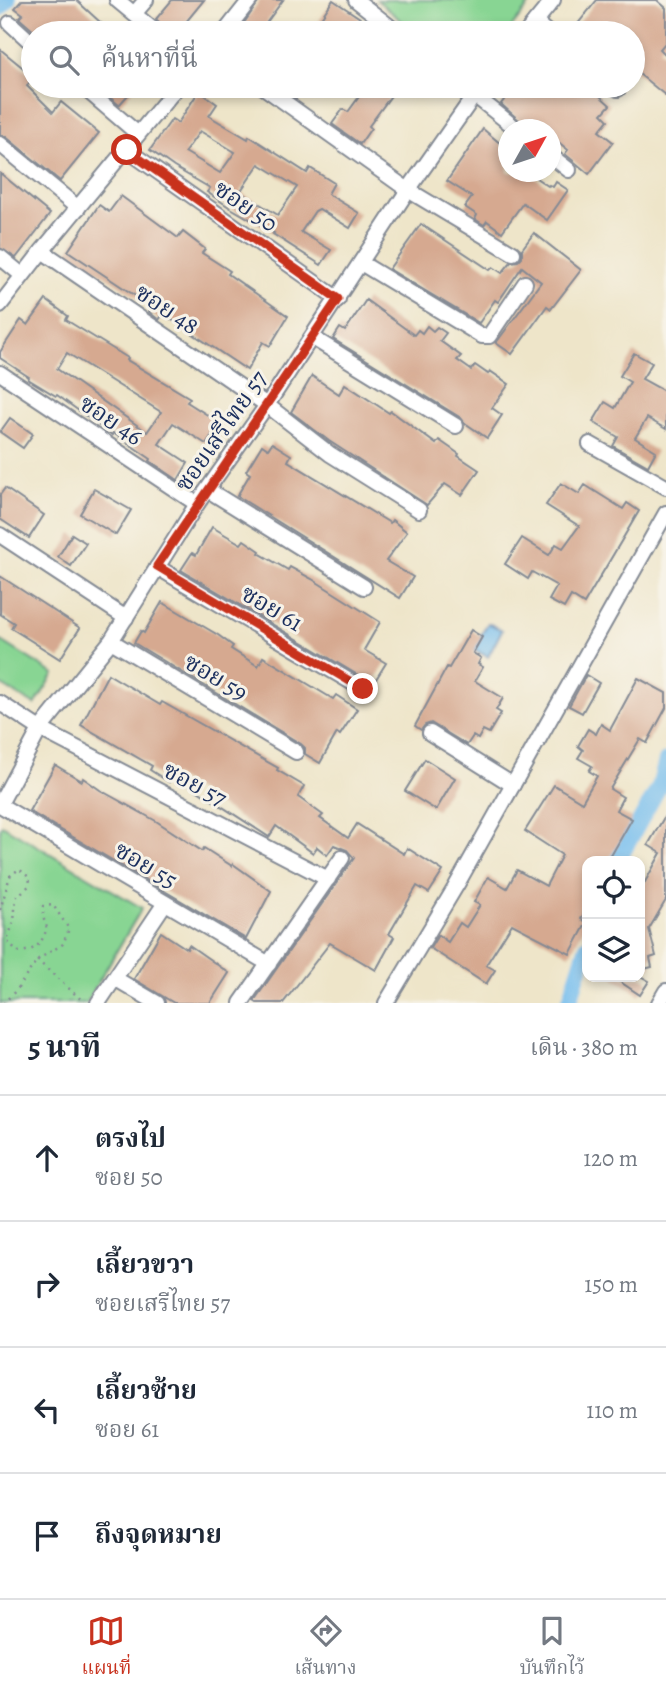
<!DOCTYPE html>
<html lang="th">
<meta charset="utf-8">
<style>
:root{--surface:#fff;--page:#f2f2f3;--text:#1f2937;--muted:#747a83;--line:#e0e1e3;--accent:#c8321e}
body{margin:0;font-family:Alegreya,"Noto Serif Thai",serif;background:var(--page);color:var(--text)}
.controls{position:absolute;right:21px;bottom:21px;display:grid;overflow:hidden;border-radius:14px;box-shadow:0 4px 10px #0003}
.controls button{width:63px;height:63px;display:grid;place-items:center;padding:0;border:0;border-bottom:2px solid var(--line);background:var(--surface);color:var(--text);font:35px sans-serif}
.compass{position:absolute;left:498px;top:119px;width:63px;height:63px;border-radius:50%;background:var(--surface);box-shadow:0 4px 10px #0003;rotate:50deg}
.stop{position:absolute;width:21px;height:21px;margin:-16px;border:5px solid #c8321e;border-radius:50%;background:#fff}
.stop.end{background:#c8321e;border-color:#fff;box-shadow:0 2px 7px #0008}
.list{margin:0;padding:0;list-style:none}
h2{display:flex;justify-content:space-between;align-items:center;height:91px;margin:0;padding:0 28px;font-size:30px}
h2 small{font-size:23px;font-weight:400;color:var(--muted)}
.list li{display:grid;grid-template-columns:46px 1fr auto;gap:21px;align-items:center;box-sizing:border-box;height:126px;padding:0 28px;border-top:2px solid var(--line)}
.list b{display:block;font-size:26px;white-space:nowrap}
.list p{margin:0;font-size:23px;white-space:nowrap;color:var(--muted)}
.list em{font-size:23px;font-style:normal;color:var(--muted)}
.icon{flex:none;width:38px;height:38px;fill:none;stroke:currentColor;stroke-width:2;stroke-linecap:round;stroke-linejoin:round}
.map{position:relative;flex:none;width:666px;height:1003px;overflow:hidden}
.search{position:absolute;background:var(--surface);box-shadow:0 4px 10px #0003;left:21px;right:21px;top:21px;height:77px;display:flex;align-items:center;gap:18px;box-sizing:border-box;padding:0 24px;border-radius:38px;color:var(--muted);font-size:26px}
.sheet{height:595px;background:var(--surface)}
nav{display:flex;justify-content:space-around;align-items:center;box-sizing:border-box;height:98px;border-top:2px solid var(--line);background:var(--surface);font-size:19px;color:var(--muted)}
nav a{display:grid;justify-items:center;gap:4px}
nav .on{color:var(--accent)}
.map>svg:first-child{display:block}
.green{fill:#88d593;stroke:#528278;stroke-width:2}
.water{fill:#76beee;stroke:#4876a6;stroke-width:2}
.lines{fill:none;stroke-linecap:round;stroke-linejoin:round}
.canal{stroke:#76beee;stroke-width:16}
.building{fill:#d6a990;fill-rule:evenodd}
.street-casing{stroke:#848a94;stroke-width:18}
.path{stroke:#848a94;stroke-width:2.5;stroke-dasharray:2 5;stroke-linecap:butt}
.street{stroke:#fff;stroke-width:14}
.route{stroke:#c8321e;stroke-width:9}
.labels{text-anchor:middle;dominant-baseline:central;stroke-width:6;stroke-linejoin:round;paint-order:stroke}
.street-label{font-size:24px;fill:#1b2f5e;stroke:#f7f3e8}
</style>
<div class="map">
<svg width="666" height="1003" viewBox="0 0 666 1003">
<rect width="100%" height="100%" fill="#f7f3e8"/>
<filter id="ink" filterUnits="userSpaceOnUse"><feTurbulence type="fractalNoise" baseFrequency=".0143" numOctaves="2"/><feDisplacementMap in="SourceGraphic" scale="14" xChannelSelector="R" yChannelSelector="G"/><feConvolveMatrix kernelMatrix="1 2 1 2 8 2 1 2 1" color-interpolation-filters="sRGB"/></filter>
<filter id="wash" filterUnits="userSpaceOnUse"><feTurbulence type="fractalNoise" baseFrequency=".00686" numOctaves="4" result="noise"/><feDisplacementMap in="SourceGraphic" scale="28" xChannelSelector="R" yChannelSelector="G"/><feGaussianBlur stdDeviation="1.57" result="paint"/><feColorMatrix in="noise" values="0 0 0 0 0 0 0 0 0 0 0 0 0 0 0 0 0 1.4 0 .05"/><feComposite in="paint" operator="in"/></filter>
<g filter="url(#wash)">
<rect width="100%" height="100%" fill="#eee5c9"/>
<g class="green">
<path d="M377 0H533L507 33H416Z"/>
<path d="M0 640 54 674 35 705 0 684Z"/>
<path d="M2 825 142 908 86 1003H0V828Z"/>
</g>
<path class="water" d="M488 623 502 630 488 657 473 649Z"/>
<g class="lines">
<g class="canal">
<path d="M0 8 8 0"/>
<path d="M618 861 659 787 666 761"/>
<path d="M569 1003 587 946"/>
</g>
</g>
<g id="blocks">
<g class="building">
<path d="M22 0H76L112 33H36L19 18 23 14 15 8Z"/>
<path d="M172 0H204L177 33H170L156 19Z"/>
<path d="M260 0H283L267 22 283 33H237Z"/>
<path d="M333 0 360 18 350 33H337L319 21Z"/>
<path d="M597 0H657L666 8V42L660 49 666 55V96L633 69V33H586L577 25Z"/>
<path d="M0 49 33 76 27 86 53 112 61 102 99 133 60 181 6 137 0 135Z"/>
<path d="M96 86H136L119 105Z"/>
<path d="M278 86H305L296 99Z"/>
<path d="M367 86H398L369 126 371 128 360 144 332 124 343 109 348 112Z"/>
<path d="M515 86H589L610 105 602 114 608 120 599 131 613 142 589 174 565 154 568 150 550 135V130H530L501 104Z"/>
<path d="M199 91 217 104 209 116 248 139 249 136 307 173 310 168 334 183 328 194 359 213 350 228 319 209 315 211 301 232 331 250 321 265 273 234 274 233 229 207 207 192 210 188 174 167 150 150 172 119 178 123ZM200 131 235 152 220 173 185 152ZM259 164 297 187 278 215 240 192Z"/>
<path d="M483 129 508 150V172H527L548 186 549 185 553 187 556 182 568 190 547 220 523 203 502 232 487 221 484 225 475 219 477 215 465 207 472 197 447 181Z"/>
<path d="M0 173 50 214 16 258 0 248Z"/>
<path d="M121 196 178 238 183 232 205 249 202 253 230 271 228 274 288 316 270 346 263 342 247 370 163 314 159 320 149 312 152 307 68 251 99 205 109 212Z"/>
<path d="M421 224 490 270 493 267 502 273 511 262 518 261 522 257V249L534 233 581 270 551 309 547 306 512 354 496 343 541 282 522 267 498 302 495 300 479 323 389 269Z"/>
<path d="M46 300 68 316 66 320 128 358 127 360 190 398 187 402 220 423 206 444 173 423 159 444 188 463 178 480 150 461 151 459 113 433 112 435 57 395 56 396 28 379 29 377 0 358V352L21 320 28 325ZM67 353 161 412 147 432 57 369Z"/>
<path d="M366 300 414 335 418 330 422 333 427 326 433 331 437 327 446 333 440 341 461 356 457 360 471 370 475 365 488 374 490 371 509 384 492 408 502 415 487 438 465 423 461 418 333 339 340 328 345 331Z"/>
<path d="M634 353 652 363 642 379 666 392V429L647 418 635 438 656 451 648 466 613 446 618 437 593 422 605 402 615 408 630 382 620 376Z"/>
<path d="M312 376 339 394 345 384 389 413 391 411 436 444 439 440 459 454 458 456 479 470 462 495 445 484 427 505 329 441 291 412Z"/>
<path d="M10 418 33 434 23 448 0 432Z"/>
<path d="M272 443 291 455 288 461 390 523 392 520 407 532 386 561 413 577 400 598 237 496 250 474 246 471 262 445 268 449Z"/>
<path d="M561 483 579 494 585 485 623 509 627 503 639 511 584 604 571 596 564 608 549 600 557 586 532 572 528 579 505 564 522 538 549 555 556 544 563 548 579 526 546 505Z"/>
<path d="M5 488 44 515 29 538 0 519V495Z"/>
<path d="M94 489 131 510 116 535 80 514Z"/>
<path d="M212 527 241 544 244 540 260 551 259 553 288 570 290 567 312 579 380 622 364 650 386 663 373 684 181 570 192 553 196 555Z"/>
<path d="M72 534 86 543 71 566 58 557Z"/>
<path d="M0 576 80 628 60 659 11 628 14 623 0 614Z"/>
<path d="M162 602 218 635 233 646 231 649 258 666 263 657 333 699 336 695 357 709 340 735 337 733 320 763 305 754V748L301 744 134 643 141 631 144 633Z"/>
<path d="M471 630 482 637 473 653 481 658 478 664 483 667 475 681 503 698 496 710 501 713 489 733 483 730 478 739 473 736 467 745 431 723 425 725 421 730 415 726 447 667 449 668Z"/>
<path d="M108 674 160 705 162 702 278 768 277 770 304 786 298 797 323 815 320 818 348 838 357 824 404 854 407 848 443 871 429 893 417 886 389 934 394 937 376 970 330 943 283 1003H257L254 1001 354 858 347 850 334 845 327 855 317 847 313 853 276 826 269 837 173 775 169 782 150 770 152 766 81 725Z"/>
<path d="M586 675 599 683 582 713 569 706Z"/>
<path d="M638 678 666 693V708L647 743 640 739 610 789 623 797 616 810 632 819 608 861H587V907L581 919 587 922 570 954 512 924 486 965 495 970 486 984 430 948 438 935 448 942 460 923 466 927 480 905 474 902 488 877 507 888 517 870 546 886 562 855 525 831 554 785 582 802 597 776 589 771 592 766 578 758 583 750 578 746 588 729 596 734 601 724 610 730Z"/>
<path d="M425 759 455 778 436 810 405 791Z"/>
<path d="M55 765 82 781 83 778 100 790 156 821 202 851 204 848 232 866 233 864 271 891 246 939 29 811Z"/>
<path d="M666 814V900L649 929 656 956 650 958 652 967 640 970V891L661 853 648 845Z"/>
<path d="M161 932 187 949 189 945 229 973 210 1003H174L134 979Z"/>
<path d="M613 977H642L649 981 640 995Z"/>
</g>
</g>
</g>
<g filter="url(#ink)">
<use href="#blocks" fill-opacity="0" stroke="#848a94" stroke-width="2"/>
<g class="lines">
<defs>
<g id="street">
<path d="M117 0 157 33"/>
<path d="M356 0 398 33"/>
<path d="M134 14 146 0"/>
<path d="M535 22 548 33"/>
<path d="M10 23 33 44"/>
<path d="M224 33 250 0"/>
<path d="M526 33 553 0"/>
<path d="M82 86 138 134"/>
<path d="M262 86 408 190 513 253"/>
<path d="M463 86 518 130"/>
<path d="M613 86 618 89"/>
<path d="M0 144 78 208"/>
<path d="M127 150 338 299"/>
<path d="M550 155 569 170"/>
<path d="M42 251 267 405 330 454 419 510"/>
<path d="M0 257 22 275"/>
<path d="M361 263 482 336H489L525 283"/>
<path d="M0 305 42 251 178 86"/>
<path d="M313 338 456 426"/>
<path d="M0 373 197 504"/>
<path d="M590 444 666 487"/>
<path d="M208 490 364 587"/>
<path d="M0 535 126 618"/>
<path d="M157 567 363 689"/>
<path d="M111 641 296 752"/>
<path d="M0 703 40 729 328 879"/>
<path d="M430 733 513 785"/>
<path d="M0 804 40 729 111 641 197 504 267 405 408 190 481 86"/>
<path d="M0 805 269 964"/>
<path d="M116 979 157 1003"/>
<path d="M98 1003 165 903"/>
<path d="M241 1003 342 858"/>
<path d="M386 1003 456 886 666 513"/>
<path d="M659 1003 666 991"/>
</g>
</defs>
<use href="#street" class="street-casing"/>
<g class="path">
<path d="M0 910 10 876 19 869 30 878 29 886 16 897 14 921 7 941 17 952C36 951 41 945 47 928L43 917V906L53 905 69 929 63 944 37 960 18 988 4 1003"/>
<path d="M37 960 84 1002"/>
</g>
<use href="#street" class="street"/>
</g>
</g>
<g class="lines" filter="url(#ink)">
<path class="route" d="M127 150 338 299 157 566 363 689"/>
</g>
<g class="labels">
<g class="street-label">
<text transform="translate(246 206) rotate(35)">ซอย 50</text>
<text transform="translate(167 309) rotate(34)">ซอย 48</text>
<text transform="translate(111 420) rotate(34)">ซอย 46</text>
<text transform="translate(221 431) rotate(-55)">ซอยเสรีไทย 57</text>
<text transform="translate(272 608) rotate(31)">ซอย 61</text>
<text transform="translate(216 677) rotate(31)">ซอย 59</text>
<text transform="translate(195 784) rotate(28)">ซอย 57</text>
<text transform="translate(146 865) rotate(31)">ซอย 55</text>
</g>
</g>
</svg>
<div class="controls">
<button><svg class="icon" aria-label="locate" viewBox="0 0 24 24"><circle cx="12" cy="12" r="6"/><path d="M12 2v4M12 18v4M2 12h4M18 12h4"/></svg></button>
<button><svg class="icon" aria-label="layers" viewBox="0 0 24 24"><path d="M12 4l9 5-9 5-9-5zM3 14l9 5 9-5"/></svg></button>
</div>
<svg class="compass" viewBox="-18 -18 36 36"><path d="M0-13l5 13h-10z" fill="#e53935"/><path d="M0 13l5-13h-10z" fill="#747a83"/></svg>
<div class="stop" style="left:127px;top:150px"></div>
<div class="stop end" style="left:363px;top:689px"></div>
<div class="search"><svg class="icon" aria-label="search" viewBox="0 0 24 24"><circle cx="10" cy="10" r="6"/><path d="M15 15l6 6"/></svg>ค้นหาที่นี่</div>
</div>
<section class="sheet">
<h2>5 นาที<small>เดิน · 380 m</small></h2>
<ul class="list">
<li><svg class="icon" aria-label="ahead" viewBox="0 0 24 24"><path d="M12 20V5M6 11l6-6 6 6"/></svg><div><b>ตรงไป</b><p>ซอย 50</p></div><em>120 m</em></li>
<li><svg class="icon" aria-label="right" viewBox="0 0 24 24"><path d="M7 20v-9h11M14 6l5 5-5 5"/></svg><div><b>เลี้ยวขวา</b><p>ซอยเสรีไทย 57</p></div><em>150 m</em></li>
<li><svg class="icon" aria-label="left" viewBox="0 0 24 24"><path d="M17 20v-9H6M10 6l-5 5 5 5"/></svg><div><b>เลี้ยวซ้าย</b><p>ซอย 61</p></div><em>110 m</em></li>
<li><svg class="icon" aria-label="arrive" viewBox="0 0 24 24"><path d="M6 21V4h12l-3 4 3 4H6"/></svg><div><b>ถึงจุดหมาย</b></div></li>
</ul>
</section>
<nav>
<a class="on"><svg class="icon" aria-label="map" viewBox="0 0 24 24"><path d="M3 6l6-2 6 2 6-2v14l-6 2-6-2-6 2zM9 4v14M15 6v14"/></svg>แผนที่</a>
<a><svg class="icon" aria-label="directions" viewBox="0 0 24 24"><path d="M12 3l9 9-9 9-9-9zM9 14v-3h6M13 9l2 2-2 2"/></svg>เส้นทาง</a>
<a><svg class="icon" aria-label="saved" viewBox="0 0 24 24"><path d="M7 4h10v16l-5-4-5 4z"/></svg>บันทึกไว้</a>
</nav>
